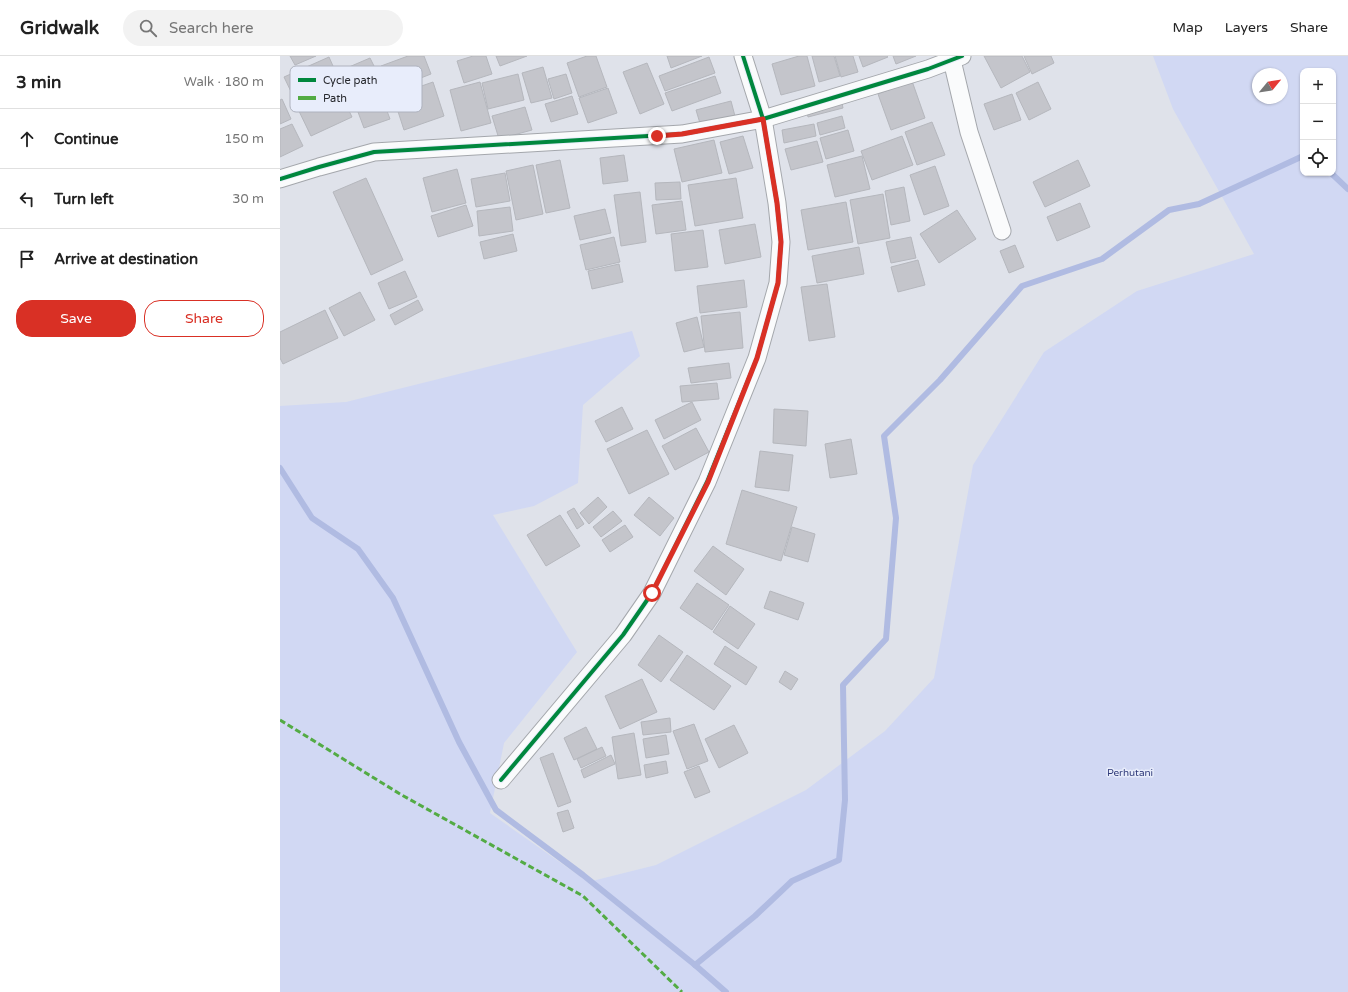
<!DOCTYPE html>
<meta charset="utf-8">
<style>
:root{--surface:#fff;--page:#f2f2f2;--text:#222;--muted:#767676;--line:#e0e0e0;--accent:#d93025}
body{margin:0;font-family:"Varela Round",sans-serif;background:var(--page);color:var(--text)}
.controls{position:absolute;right:12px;top:12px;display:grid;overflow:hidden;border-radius:8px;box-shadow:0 1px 3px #0004}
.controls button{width:36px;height:36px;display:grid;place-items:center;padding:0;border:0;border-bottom:1px solid var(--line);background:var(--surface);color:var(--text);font:20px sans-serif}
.compass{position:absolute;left:972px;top:12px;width:36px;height:36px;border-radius:50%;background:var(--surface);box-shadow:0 1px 3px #0004;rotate:60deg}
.stop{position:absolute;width:12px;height:12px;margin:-9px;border:3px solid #d93025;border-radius:50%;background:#fff}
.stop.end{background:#d93025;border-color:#fff;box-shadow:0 1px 4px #0008}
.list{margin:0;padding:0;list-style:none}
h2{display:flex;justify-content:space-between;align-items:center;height:52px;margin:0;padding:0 16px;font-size:17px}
h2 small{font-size:13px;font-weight:400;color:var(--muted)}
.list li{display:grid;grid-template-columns:26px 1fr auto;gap:12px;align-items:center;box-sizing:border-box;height:60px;padding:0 16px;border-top:1px solid var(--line)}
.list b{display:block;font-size:15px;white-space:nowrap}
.list em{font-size:13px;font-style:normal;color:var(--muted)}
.actions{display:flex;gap:8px;padding:12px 16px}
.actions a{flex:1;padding:9px 0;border:1px solid var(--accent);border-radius:16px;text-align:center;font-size:14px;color:var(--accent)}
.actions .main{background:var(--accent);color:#fff}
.icon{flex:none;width:22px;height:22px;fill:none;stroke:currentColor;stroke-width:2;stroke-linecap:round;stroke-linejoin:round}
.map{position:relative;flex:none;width:1068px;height:936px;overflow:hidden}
header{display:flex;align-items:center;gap:24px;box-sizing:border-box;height:56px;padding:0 20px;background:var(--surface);border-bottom:1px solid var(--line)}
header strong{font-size:19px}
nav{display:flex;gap:22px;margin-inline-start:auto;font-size:14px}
.search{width:280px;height:36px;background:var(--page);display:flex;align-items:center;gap:10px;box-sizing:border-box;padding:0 14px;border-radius:22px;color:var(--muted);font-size:15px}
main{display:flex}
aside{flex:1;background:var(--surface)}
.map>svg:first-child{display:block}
.green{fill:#d1d8f3;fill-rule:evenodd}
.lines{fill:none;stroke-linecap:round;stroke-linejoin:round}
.stream{stroke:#b0bbe2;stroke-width:6}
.building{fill:#c4c5cb;stroke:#b5b7bd}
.minor-casing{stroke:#a4a7ac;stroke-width:19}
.minor{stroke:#fafbfc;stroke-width:17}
.quiet{stroke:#53ab44;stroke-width:3;stroke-dasharray:6 3;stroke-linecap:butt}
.cycleway-casing{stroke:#e8edfb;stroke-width:6}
.cycleway{stroke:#00873e;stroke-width:4}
.route{stroke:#d93025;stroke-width:5}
.labels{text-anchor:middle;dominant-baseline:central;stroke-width:3;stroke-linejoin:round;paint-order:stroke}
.park-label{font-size:10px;fill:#303b7a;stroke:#e8edfb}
.key{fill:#e8edfb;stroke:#aeb2be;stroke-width:1}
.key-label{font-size:11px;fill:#27292e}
</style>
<header>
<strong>Gridwalk</strong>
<div class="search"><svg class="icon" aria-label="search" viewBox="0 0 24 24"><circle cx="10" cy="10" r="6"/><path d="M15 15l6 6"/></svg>Search here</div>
<nav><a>Map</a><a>Layers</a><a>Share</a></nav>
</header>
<main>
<aside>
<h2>3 min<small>Walk · 180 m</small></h2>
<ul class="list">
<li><svg class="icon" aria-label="ahead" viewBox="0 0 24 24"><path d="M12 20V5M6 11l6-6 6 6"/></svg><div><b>Continue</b></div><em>150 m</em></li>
<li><svg class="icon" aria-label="left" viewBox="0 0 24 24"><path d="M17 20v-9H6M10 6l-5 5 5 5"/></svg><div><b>Turn left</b></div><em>30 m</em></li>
<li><svg class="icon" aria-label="arrive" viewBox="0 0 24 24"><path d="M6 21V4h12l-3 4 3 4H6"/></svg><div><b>Arrive at destination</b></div></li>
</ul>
<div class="actions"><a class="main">Save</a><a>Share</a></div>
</aside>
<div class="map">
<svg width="1068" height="936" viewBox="0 0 1068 936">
<rect width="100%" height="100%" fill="#dfe2ea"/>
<path class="green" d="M873 0H1068V936H0V350L66 346 352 275 360 300 303 349 298 427 254 450 213 459 297 596 224 687 210 757 308 826 376 809 526 734 605 675 654 622 693 409 764 296 857 235 974 198 893 53ZM1023 15H1053V117H1023ZM978 18H1002V42H978Z"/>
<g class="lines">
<g class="stream">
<path d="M1051 117 1068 133"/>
<path d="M0 412 32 462 78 493 113 542 179 686 216 754 303 819 415 909 446 936"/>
<path d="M415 909 475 860 512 825 559 804 565 744 563 629 606 583 616 462 604 380 660 324 742 230 822 203 889 154 919 148 1023 100"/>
</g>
</g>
<g class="building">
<path d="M10 0H36L15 9Z"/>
<path d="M128 0H144L151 18 110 34 101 10Z"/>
<path d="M193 0H206L212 18 184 27 177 5Z"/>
<path d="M216 0H247L220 10Z"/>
<path d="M307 0H316L327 31 299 41 287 7Z"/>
<path d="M387 0H422L391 12Z"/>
<path d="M519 0H527L535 30 501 39 492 8Z"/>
<path d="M532 0H554L560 20 539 26Z"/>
<path d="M555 0H573L578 16 561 21Z"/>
<path d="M579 0H607L608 1 583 11Z"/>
<path d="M613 0H636L616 8Z"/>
<path d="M704 0H742L750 16 721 32Z"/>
<path d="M744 0H771L774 7 752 18Z"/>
<path d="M49 1 60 26 16 46 4 21Z"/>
<path d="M429 1 435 17 385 35 379 20Z"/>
<path d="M90 2 97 16 68 28 62 14Z"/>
<path d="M367 7 384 48 360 58 343 16Z"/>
<path d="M263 11 272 42 251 47 242 17Z"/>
<path d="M238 18 244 44 208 53 202 27Z"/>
<path d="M286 18 292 37 274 43 268 23Z"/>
<path d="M435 20 441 37 392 55 385 37Z"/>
<path d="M632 25 645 62 611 74 598 38Z"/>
<path d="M153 26 164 60 124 74 113 40Z"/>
<path d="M200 26 211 67 181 75 170 34Z"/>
<path d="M758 26 771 53 749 64 736 37Z"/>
<path d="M58 32 72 61 31 80 17 51Z"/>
<path d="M328 32 337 57 308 67 299 42Z"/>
<path d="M732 38 741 64 714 74 704 48Z"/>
<path d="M292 40 298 58 271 66 265 48Z"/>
<path d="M2 43 11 63 0 68V44Z"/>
<path d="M561 43 563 52 528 61 526 52Z"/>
<path d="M451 45 456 64 422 74 416 54Z"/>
<path d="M104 47 110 63 84 72 78 56Z"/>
<path d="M245 51 252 74 219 83 212 60Z"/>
<path d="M562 60 565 72 540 79 537 67Z"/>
<path d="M652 66 665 99 637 109 625 76Z"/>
<path d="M12 68 23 90 0 101V73Z"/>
<path d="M534 68 536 80 504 87 502 74Z"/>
<path d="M568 74 574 95 546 103 540 82Z"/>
<path d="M463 80 473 112 449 118 440 86Z"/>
<path d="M622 80 633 109 592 124 581 95Z"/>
<path d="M434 84 442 117 402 126 394 93Z"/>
<path d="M537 85 543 106 511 114 505 93Z"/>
<path d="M344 99 348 125 323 128 320 102Z"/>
<path d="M582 100 590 133 555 141 547 109Z"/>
<path d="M280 104 290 152 266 157 256 109Z"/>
<path d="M798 104 810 130 765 151 753 126Z"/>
<path d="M253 109 263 158 236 164 226 115Z"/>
<path d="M655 110 669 150 644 159 630 119Z"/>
<path d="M177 113 186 147 152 156 143 122Z"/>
<path d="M225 117 230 145 196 151 191 123Z"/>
<path d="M86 122 123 204 91 219 53 136Z"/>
<path d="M456 122 463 162 415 170 408 129Z"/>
<path d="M400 126 401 143 376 144 375 127Z"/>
<path d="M624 131 630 165 611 169 605 135Z"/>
<path d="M360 136 366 186 341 190 334 139Z"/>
<path d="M603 138 610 182 578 188 570 144Z"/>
<path d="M402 145 406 174 376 178 372 149Z"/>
<path d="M566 146 573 186 528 194 521 154Z"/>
<path d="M800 147 810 171 777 185 767 161Z"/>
<path d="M186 149 193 170 158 181 151 160Z"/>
<path d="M230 151 233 175 199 180 197 155Z"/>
<path d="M325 153 331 177 300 184 294 160Z"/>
<path d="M677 154 696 183 659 207 640 178Z"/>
<path d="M475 168 481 201 445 208 439 174Z"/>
<path d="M423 174 428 211 395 215 391 178Z"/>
<path d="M233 178 237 195 204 203 200 186Z"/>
<path d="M334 181 340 206 306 214 300 189Z"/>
<path d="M631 181 636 202 611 207 606 186Z"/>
<path d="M735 189 744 211 729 217 720 195Z"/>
<path d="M579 191 584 218 537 227 532 200Z"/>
<path d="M638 204 645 229 618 236 611 211Z"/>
<path d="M339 208 343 226 312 233 308 215Z"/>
<path d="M125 215 137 241 109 253 98 227Z"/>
<path d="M464 224 467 251 420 257 417 230Z"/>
<path d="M547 228 555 281 529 285 521 231Z"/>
<path d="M80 236 95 264 64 280 49 252Z"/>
<path d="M138 244 143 254 115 269 110 259Z"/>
<path d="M45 254 58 282 3 308 0 302V276Z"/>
<path d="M460 256 463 292 425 296 421 260Z"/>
<path d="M417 261 424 291 404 296 396 267Z"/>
<path d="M449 307 451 322 411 327 408 312Z"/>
<path d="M437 327 439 343 402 346 400 330Z"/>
<path d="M412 346 421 364 384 383 375 364Z"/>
<path d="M342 351 353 373 326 386 315 365Z"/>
<path d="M494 353 528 355 526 390 493 387Z"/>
<path d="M416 372 429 396 395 414 382 390Z"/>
<path d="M367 374 389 418 349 438 327 393Z"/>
<path d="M571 383 577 418 550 422 545 388Z"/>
<path d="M480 395 513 399 509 435 475 431Z"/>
<path d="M462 434 517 451 501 505 446 488Z"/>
<path d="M318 441 327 451 309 468 300 457Z"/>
<path d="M369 441 394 462 380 480 354 459Z"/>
<path d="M294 452 304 468 297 473 287 456Z"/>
<path d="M333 455 342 465 321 481 313 471Z"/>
<path d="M280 459 300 490 266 510 247 479Z"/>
<path d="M345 469 353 481 330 496 322 484Z"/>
<path d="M512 471 535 478 528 506 504 499Z"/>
<path d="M433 490 464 513 446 539 414 515Z"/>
<path d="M417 527 449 549 432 574 400 552Z"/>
<path d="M490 535 524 547 518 564 484 552Z"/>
<path d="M450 550 475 568 458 593 433 576Z"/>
<path d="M379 579 403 596 381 626 358 609Z"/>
<path d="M445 590 477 611 466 629 434 608Z"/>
<path d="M407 599 451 630 434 654 390 624Z"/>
<path d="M505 615 518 623 511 634 499 626Z"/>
<path d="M362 623 377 656 340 673 325 640Z"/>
<path d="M390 662 391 676 363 679 361 666Z"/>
<path d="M414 668 428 705 407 713 393 675Z"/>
<path d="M454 669 468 697 439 712 425 683Z"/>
<path d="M306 671 317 693 294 704 284 682Z"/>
<path d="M354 677 361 719 338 723 332 681Z"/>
<path d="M386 679 389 698 366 702 363 683Z"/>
<path d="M322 691 326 700 301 712 297 703Z"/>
<path d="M273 697 291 746 278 751 260 702Z"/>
<path d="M331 699 335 708 304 722 301 714Z"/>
<path d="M386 705 388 717 366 722 364 709Z"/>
<path d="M419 710 430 736 415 742 404 716Z"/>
<path d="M288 754 294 772 283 776 277 757Z"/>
</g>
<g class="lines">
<defs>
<g id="minor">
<path d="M671 0 689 76 722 175"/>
<path d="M0 123 39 111 94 96 402 78 483 63 648 13 682 0"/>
<path d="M221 724 343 579 372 537 427 426 477 302 498 227 501 186 497 147 483 63 463 0"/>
</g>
</defs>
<use href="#minor" class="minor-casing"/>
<use href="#minor" class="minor"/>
<path class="quiet" d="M0 664 120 738 303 840 402 936"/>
<defs>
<g id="cycleway">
<path d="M0 123 39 111 94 96 402 78 483 63 648 13 682 0"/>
<path d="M221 724 343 579 372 537 427 426 477 302 498 227 501 186 497 147 483 63 463 0"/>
</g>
</defs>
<use href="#cycleway" class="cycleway-casing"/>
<use href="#cycleway" class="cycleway"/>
</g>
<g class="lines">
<path class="route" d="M372 537 428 426 477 302 498 227 501 186 497 147 483 63 402 78 377 80"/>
</g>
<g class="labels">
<g class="park-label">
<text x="850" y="717">Perhutani</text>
</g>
</g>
<rect x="10" y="10" width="132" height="46" rx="6" class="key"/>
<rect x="18" y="22" width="18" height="4" fill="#00873e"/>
<rect x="18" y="40" width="18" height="4" fill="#53ab44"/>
<g class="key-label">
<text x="43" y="28">Cycle path</text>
<text x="43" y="46">Path</text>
</g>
</svg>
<div class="controls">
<button>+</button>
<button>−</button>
<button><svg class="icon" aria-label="locate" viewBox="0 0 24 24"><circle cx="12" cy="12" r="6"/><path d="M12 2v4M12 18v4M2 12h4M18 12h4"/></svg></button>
</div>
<svg class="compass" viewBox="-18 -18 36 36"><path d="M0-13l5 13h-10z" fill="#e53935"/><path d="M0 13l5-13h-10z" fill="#767676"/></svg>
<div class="stop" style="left:372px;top:537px"></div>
<div class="stop end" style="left:377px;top:80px"></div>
</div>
</main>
